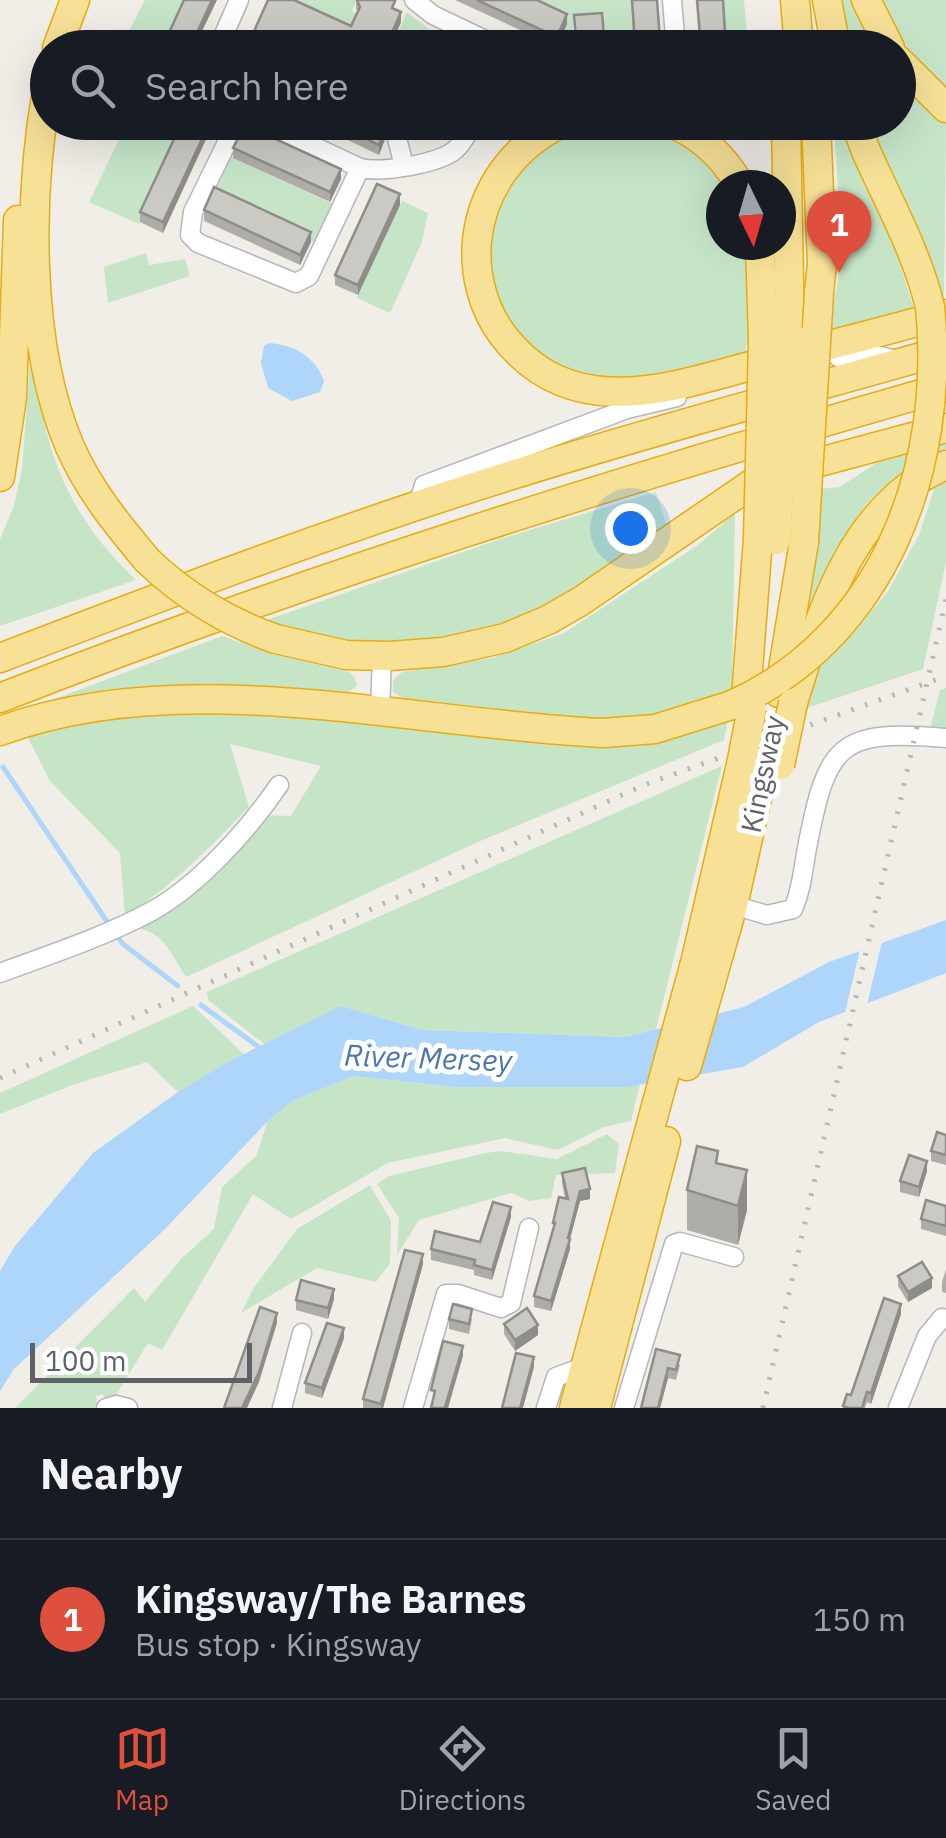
<!DOCTYPE html>
<meta charset="utf-8">
<style>
:root{--surface:#171b24;--page:#242831;--text:#f1f3f6;--muted:#9ea1a6;--line:#363941;--accent:#df4f3e}
body{margin:0;font-family:"IBM Plex Sans",sans-serif;background:var(--page);color:var(--text)}
.compass{position:absolute;left:706px;top:170px;width:90px;height:90px;border-radius:50%;background:var(--surface);box-shadow:0 10px 40px #0002;rotate:175deg}
.scale{position:absolute;left:30px;bottom:25px;width:222px;box-sizing:border-box;padding-left:10px;border:5px solid #5e6266;border-top:0;font-size:28px;line-height:35px;white-space:nowrap;color:#5e6266;-webkit-text-stroke:8px #fff;paint-order:stroke}
.you{position:absolute;left:630px;top:528px;width:35px;height:35px;margin:-25px;border:8px solid #fff;border-radius:50%;background:#1a73e8;box-shadow:0 0 0 15px #1a73e833}
.badge{display:grid;place-items:center;width:65px;height:65px;border-radius:50%;background:var(--accent);color:#fff;font-size:32px;font-weight:700}
.pin{position:absolute;translate:-50% -82px;filter:drop-shadow(0 2px 5px #0008)}
.pin::after{content:'';position:absolute;top:52px;width:35px;height:30px;background:inherit;clip-path:polygon(0 0,100% 0,50% 100%)}
.list{margin:0;padding:0;list-style:none}
h2{display:flex;justify-content:space-between;align-items:center;height:130px;margin:0;padding:0 40px;font-size:42px}
h2 small{font-size:32px;font-weight:400;color:var(--muted)}
.list li{display:grid;grid-template-columns:65px 1fr auto;gap:30px;align-items:center;box-sizing:border-box;height:160px;padding:0 40px;border-top:2px solid var(--line)}
.list b{display:block;font-size:38px;white-space:nowrap}
.list p{margin:0;font-size:32px;white-space:nowrap;color:var(--muted)}
.list em{font-size:32px;font-style:normal;color:var(--muted)}
.icon{flex:none;width:55px;height:55px;fill:none;stroke:currentColor;stroke-width:2;stroke-linecap:round;stroke-linejoin:round}
.map{position:relative;flex:none;width:946px;height:1408px;overflow:hidden}
.search{position:absolute;background:var(--surface);box-shadow:0 10px 40px #0002;left:30px;right:30px;top:30px;height:110px;display:flex;align-items:center;gap:25px;box-sizing:border-box;padding:0 35px;border-radius:55px;color:var(--muted);font-size:38px}
.sheet{height:290px;background:var(--surface)}
nav{display:flex;justify-content:space-around;align-items:center;box-sizing:border-box;height:140px;border-top:2px solid var(--line);background:var(--surface);font-size:28px;color:var(--muted)}
nav a{display:grid;justify-items:center;gap:5px}
nav .on{color:var(--accent)}
.map>svg:first-child{display:block}
.green{fill:#c6e5c7}
.water{fill:#add6fa}
.pier{fill:#f0eee7}
.lines{fill:none;stroke-linecap:round;stroke-linejoin:round}
.stream{stroke:#add6fa;stroke-width:5}
.minor-casing{stroke:#b4b7bb;stroke-width:21}
.highway-casing{stroke:#e9ab0e;stroke-width:31}
.minor{stroke:#fff;stroke-width:18}
.highway{stroke:#f7e197;stroke-width:28}
.rail{stroke:#b5b6b6;stroke-width:5;stroke-dasharray:2.5 12;stroke-linecap:butt}
.highway-bridge-casing{stroke:#e9ab0e;stroke-width:31;stroke-linecap:butt}
.highway-bridge{stroke:#f7e197;stroke-width:28}
.wall{fill:#afada9}
.shaded-wall{fill:#8e8d89}
.building{fill:#cbc9c4;stroke:#8e8d89;stroke-width:2.5}
.labels{text-anchor:middle;dominant-baseline:central;stroke-width:10;stroke-linejoin:round;paint-order:stroke}
.street-label{font-size:28px;fill:#5e6266;stroke:#fff}
.water-label{font-size:30px;font-style:italic;fill:#4a77ac;stroke:#fff}
</style>
<div class="map">
<svg width="946" height="1408" viewBox="0 0 946 1408">
<rect width="100%" height="100%" fill="#f0eee7"/>
<g class="green">
<path d="M145 0H189L166 47 120 48Z"/>
<path d="M299 0H357L352 11 359 15 350 35 294 9Z"/>
<path d="M516 0H631L634 47H609L603 23 573 25V40L562 35 567 24Z"/>
<path d="M722 0H744L748 47H726Z"/>
<path d="M840 0H854L878 47H848Z"/>
<path d="M879 0H946V89L901 40Z"/>
<path d="M407 12 431 31 456 42 460 35 487 48H386L391 36 396 37Z"/>
<path d="M899 76 946 121 944 304 866 123 898 122Z"/>
<path d="M127 123H186L139 224 89 202Z"/>
<path d="M834 123H843L896 251 916 315 828 338 842 256Z"/>
<path d="M587 125C656 123 680 133 727 185H721V245H745L752 316 745 353 694 370 616 382 556 367 507 328 485 261 498 196 519 165 563 134Z"/>
<path d="M231 157 333 204 315 243 213 197Z"/>
<path d="M402 201 428 213 422 242 390 313 357 298Z"/>
<path d="M146 253 149 265 185 259 190 276 108 303 104 267Z"/>
<path d="M32 337C41 438 59 507 136 580L0 626V539L14 506 22 469Z"/>
<path d="M946 441V449C849 491 833 551 805 644L804 609 820 489 840 487 888 455Z"/>
<path d="M946 478V562L923 669 807 708 820 667 856 631 888 591 919 535 935 486Z"/>
<path d="M656 492 667 527 551 606 476 636 348 646 261 622 506 537Z"/>
<path d="M735 513 732 693 646 719 588 721 413 704 393 692V680L402 672 492 658 564 633 698 545Z"/>
<path d="M222 636 273 654 349 672 355 678 357 686 347 693 28 709Z"/>
<path d="M946 688V733H929L940 690Z"/>
<path d="M229 708 650 742 728 720 724 740 478 842 186 977C168 949 163 929 127 927L265 815 291 816 321 766 230 744 249 807C210 847 172 887 125 916L120 853 50 781 26 734 118 714Z"/>
<path d="M722 766 656 1029 625 1037 422 1030 341 1006 267 1046 208 1000 207 992Z"/>
<path d="M193 1006 245 1055 178 1092 147 1062 75 1084 0 1114V1093Z"/>
<path d="M354 1076 454 1087 640 1084 631 1121 604 1127 558 1150 505 1138 388 1163 291 1219 253 1194 162 1350 148 1343 114 1398 106 1401 103 1394 96 1396 97 1403 94 1408H15L134 1288 145 1302 182 1258 214 1229 222 1187 257 1155 267 1122 292 1101Z"/>
<path d="M607 1134 619 1144 615 1173 556 1175 551 1198 529 1201 511 1193 419 1220 397 1255 399 1218 377 1184 389 1176 486 1153 501 1151 557 1159Z"/>
<path d="M370 1185 391 1221 390 1263 376 1282 317 1268 241 1313 253 1289 297 1229Z"/>
</g>
<g class="water">
<path d="M269 343C295 345 315 357 324 381L320 392 292 401 268 388 261 363 264 346Z"/>
<path d="M946 920V973L819 1022 743 1067 626 1087H454L354 1076 292 1101 267 1122 164 1230 14 1369 0 1391V1271L15 1246 93 1153 178 1092 230 1061 341 1006 422 1030 625 1037 744 1007 829 962Z"/>
</g>
<path class="pier" d="M883 937 866 1009 844 1017 861 945Z"/>
<g class="lines">
<g class="stream">
<path d="M3 767 110 926"/>
<path d="M116 935 123 944 178 986"/>
<path d="M201 1005 263 1050"/>
</g>
<defs>
<g id="minor">
<path d="M414 0 433 15 502 48"/>
<path d="M672 0 676 48"/>
<path d="M218 48 239 0"/>
<path d="M237 122 193 212 190 235 198 243 296 283 309 276 360 168"/>
<path d="M262 122 360 168C381 173 438 164 455 150 463 143 468 132 473 122"/>
<path d="M397 138 404 166"/>
<path d="M838 357 860 351 900 361"/>
<path d="M418 505 424 485 627 409 677 397"/>
<path d="M380 713 382 656"/>
<path d="M733 905 767 915 793 909C802 889 803 869 807 848 827 743 839 729 946 738"/>
<path d="M0 973C51 954 104 937 152 911 199 885 249 829 279 785"/>
<path d="M106 1408 116 1405 128 1408"/>
<path d="M282 1408 302 1333"/>
<path d="M413 1408 446 1294H458L501 1308 511 1303 529 1228"/>
<path d="M546 1408 556 1377 575 1370 591 1372"/>
<path d="M624 1408 674 1244 680 1242 734 1257"/>
<path d="M898 1408 927 1336 942 1318 946 1319"/>
</g>
<g id="highway">
<path d="M795 0 799 48"/>
<path d="M827 0 836 48"/>
<path d="M866 0 890 48"/>
<path d="M57 48 75 0"/>
<path d="M898 60 946 108"/>
<path d="M48 85C28 193 26 344 70 447 89 490 117 524 147 560"/>
<path d="M563 122C515 145 483 187 477 240 474 272 482 307 502 334 574 430 682 383 776 359 833 344 890 330 946 314"/>
<path d="M668 122C701 134 723 156 740 185"/>
<path d="M786 122 790 335"/>
<path d="M816 122 822 264 819 293"/>
<path d="M855 122 866 151"/>
<path d="M760 245 763 339"/>
<path d="M0 477 12 398 18 220"/>
<path d="M276 639 346 655 390 656 443 652 505 638 548 620 581 601 760 478 946 428"/>
<path d="M0 658C170 593 341 528 515 474 658 429 802 391 946 350"/>
<path d="M779 693 804 542"/>
<path d="M0 698C310 577 626 478 946 387"/>
<path d="M793 703C820 615 852 504 946 465"/>
<path d="M745 710 758 539"/>
<path d="M0 731C184 663 411 724 603 733L655 729 732 705"/>
<path d="M687 1066 733 905 765 763"/>
<path d="M574 1408 696 959 742 760"/>
<path d="M596 1408 666 1141"/>
</g>
</defs>
<use href="#minor" class="minor-casing"/>
<use href="#highway" class="highway-casing"/>
<use href="#minor" class="minor"/>
<use href="#highway" class="highway"/>
<g class="rail">
<path d="M0 1078 644 785 946 676"/>
<path d="M763 1408 946 599"/>
</g>
<defs>
<g id="highway-bridge">
<path d="M758 539 763 339"/>
<path d="M776 540 790 335"/>
<path d="M804 542 819 293"/>
<path d="M147 560C183 595 229 623 276 639"/>
<path d="M732 705C883 637 946 470 930 307 917 252 888 201 866 151"/>
<path d="M742 760 752 708"/>
<path d="M780 765 793 703"/>
</g>
</defs>
<use href="#highway-bridge" class="highway-bridge-casing"/>
<use href="#highway-bridge" class="highway-bridge"/>
</g>
<g class="wall">
<path d="M268 0H296L351 26 358 12 356 9V0L395 9 401 22 392 43 401 48H284L279 45 278 48H251V38Z"/>
<path d="M455 0H537L567 24 557 47Z"/>
<path d="M631 0H657L660 48H634Z"/>
<path d="M602 13 604 47 576 48 574 15Z"/>
<path d="M182 122 163 233 140 222V212Z"/>
<path d="M297 122H389V128L379 155 312 123 309 128Z"/>
<path d="M415 122H442L437 135 415 125Z"/>
<path d="M233 148 341 179 330 202 233 158Z"/>
<path d="M400 205 358 295 335 285V275Z"/>
<path d="M204 210 311 242 300 265 204 221Z"/>
<path d="M946 1135V1165L931 1161V1151Z"/>
<path d="M718 1164 747 1210 738 1245 687 1230V1190Z"/>
<path d="M927 1171 919 1197 900 1192V1181Z"/>
<path d="M562 1173 590 1199 580 1201 570 1239V1249L551 1311 534 1307V1296L553 1232V1223L565 1199 562 1183Z"/>
<path d="M946 1206V1236L921 1229V1219Z"/>
<path d="M511 1217 492 1280 474 1275V1270L431 1260V1249L480 1242Z"/>
<path d="M423 1264 383 1408H363V1399Z"/>
<path d="M946 1269V1293L942 1292V1282Z"/>
<path d="M898 1276 932 1288 908 1302 898 1286Z"/>
<path d="M334 1299 328 1319 296 1310V1300Z"/>
<path d="M901 1314 871 1404 867 1402 865 1408H843L847 1394 851 1395Z"/>
<path d="M449 1319H472L469 1334 449 1329Z"/>
<path d="M504 1324 538 1335 515 1351 504 1334Z"/>
<path d="M344 1338 322 1398 305 1393V1383Z"/>
<path d="M656 1349 680 1365 676 1380 668 1378 660 1408H641Z"/>
</g>
<g class="shaded-wall">
<path d="M212 0H217L194 48H190Z"/>
<path d="M401 12V22L390 48 388 42Z"/>
<path d="M567 14V24L557 47V37Z"/>
<path d="M210 122H214L163 233V222Z"/>
<path d="M388 122H389V128L379 155V145Z"/>
<path d="M438 122H442L437 135V125Z"/>
<path d="M341 169V179L330 202V192Z"/>
<path d="M400 194V205L358 295V285Z"/>
<path d="M311 232V242L300 265V255Z"/>
<path d="M927 1161V1171L919 1197V1187Z"/>
<path d="M747 1170V1210L738 1245V1206Z"/>
<path d="M590 1189V1199L580 1201 568 1246 570 1239V1249L551 1311V1301L580 1191Z"/>
<path d="M511 1207V1217L492 1280V1270Z"/>
<path d="M423 1254V1264L383 1408H381Z"/>
<path d="M932 1278V1288L908 1302V1292Z"/>
<path d="M334 1289V1299L328 1319V1308Z"/>
<path d="M901 1304V1314L871 1404V1393Z"/>
<path d="M277 1313V1323L259 1382 247 1408H242Z"/>
<path d="M538 1325V1335L515 1351V1340Z"/>
<path d="M344 1328V1338L322 1398V1388Z"/>
<path d="M463 1346V1356L448 1408H445Z"/>
<path d="M534 1357V1367L523 1408H520Z"/>
<path d="M668 1368V1378L660 1408H658Z"/>
</g>
<g class="building">
<path d="M184 0H212L190 48H162Z"/>
<path d="M268 0H294L351 26 360 7 357 0H392L395 1 392 8 401 12 388 42 401 48H299L301 45 279 35 272 48 251 38Z"/>
<path d="M477 0H537L567 14 557 37Z"/>
<path d="M632 0H657L660 41 635 43Z"/>
<path d="M697 0H723L726 48H701Z"/>
<path d="M602 13 604 37 576 38 574 15Z"/>
<path d="M182 122H210L163 222 140 212Z"/>
<path d="M332 122H388L379 145Z"/>
<path d="M245 125 341 169 330 192 233 148Z"/>
<path d="M377 184 400 194 358 285 335 275Z"/>
<path d="M214 187 311 232 300 255 204 210Z"/>
<path d="M937 1132 946 1135V1155L931 1151Z"/>
<path d="M697 1146 718 1151 716 1163 747 1170 738 1206 687 1190Z"/>
<path d="M909 1155 927 1161 919 1187 900 1181Z"/>
<path d="M585 1168 590 1189 580 1191 568 1238 570 1239 551 1301 534 1296 555 1223H553L559 1197 568 1199 562 1173Z"/>
<path d="M926 1200 946 1206V1226L921 1219Z"/>
<path d="M493 1202 511 1207 492 1270 474 1265 475 1260 431 1249 435 1231 480 1242Z"/>
<path d="M405 1250 423 1254 381 1404 363 1399Z"/>
<path d="M922 1262 932 1278 908 1292 898 1276Z"/>
<path d="M301 1280 334 1289 328 1308 296 1300Z"/>
<path d="M884 1298 901 1304 871 1393 867 1392 862 1408H848L843 1406 847 1394 851 1395Z"/>
<path d="M453 1304 472 1309 469 1324 449 1319Z"/>
<path d="M260 1307 277 1313 259 1372 242 1408H224Z"/>
<path d="M527 1308 538 1325 515 1340 504 1324Z"/>
<path d="M327 1323 344 1328 322 1388 305 1383Z"/>
<path d="M443 1341 463 1346 445 1407 448 1408H431L435 1391 431 1390Z"/>
<path d="M656 1349 680 1355 676 1370 668 1368 658 1408H641Z"/>
<path d="M516 1353 534 1357 520 1408H502Z"/>
</g>
<g class="labels">
<g class="street-label">
<text transform="translate(762 774) rotate(-78)">Kingsway</text>
</g>
<g class="water-label">
<text transform="translate(428 1057) rotate(2)">River Mersey</text>
</g>
</g>
</svg>
<svg class="compass" viewBox="-18 -18 36 36"><path d="M0-13l5 13h-10z" fill="#e53935"/><path d="M0 13l5-13h-10z" fill="#9ea1a6"/></svg>
<div class="scale">100 m</div>
<div class="you"></div>
<div class="pin badge" style="left:839px;top:273px">1</div>
<div class="search"><svg class="icon" aria-label="search" viewBox="0 0 24 24"><circle cx="10" cy="10" r="6"/><path d="M15 15l6 6"/></svg>Search here</div>
</div>
<section class="sheet">
<h2>Nearby<small></small></h2>
<ul class="list">
<li><span class="badge">1</span><div><b>Kingsway/The Barnes</b><p>Bus stop · Kingsway</p></div><em>150 m</em></li>
</ul>
</section>
<nav>
<a class="on"><svg class="icon" aria-label="map" viewBox="0 0 24 24"><path d="M3 6l6-2 6 2 6-2v14l-6 2-6-2-6 2zM9 4v14M15 6v14"/></svg>Map</a>
<a><svg class="icon" aria-label="directions" viewBox="0 0 24 24"><path d="M12 3l9 9-9 9-9-9zM9 14v-3h6M13 9l2 2-2 2"/></svg>Directions</a>
<a><svg class="icon" aria-label="saved" viewBox="0 0 24 24"><path d="M7 4h10v16l-5-4-5 4z"/></svg>Saved</a>
</nav>
